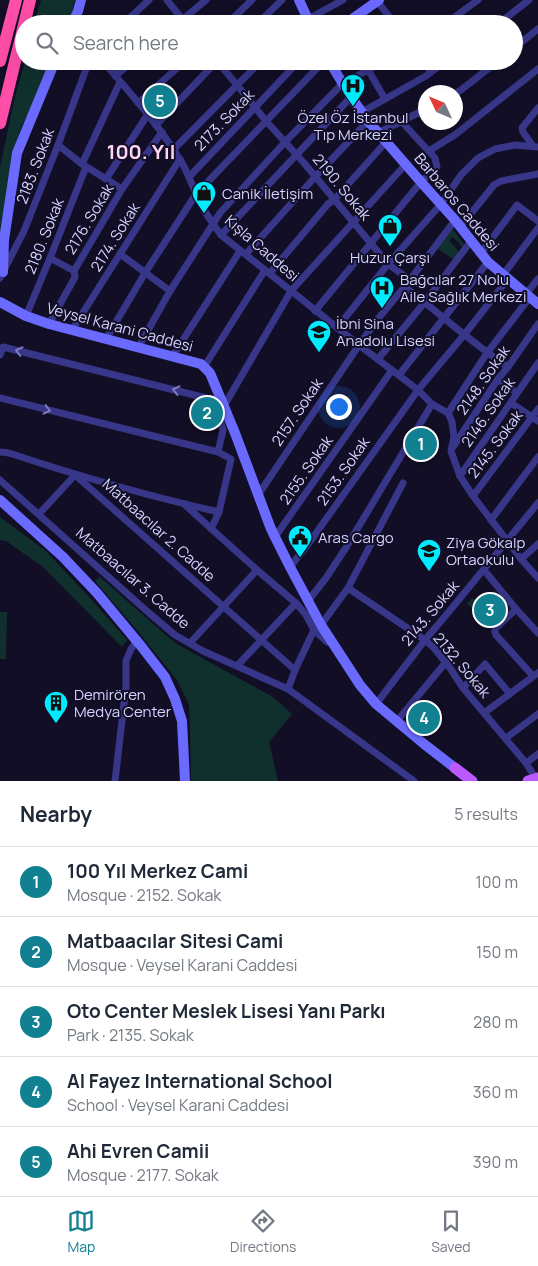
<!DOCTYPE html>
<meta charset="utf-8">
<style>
:root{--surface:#fff;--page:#f6f6f7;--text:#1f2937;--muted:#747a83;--line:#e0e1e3;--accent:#118091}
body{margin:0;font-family:Manrope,sans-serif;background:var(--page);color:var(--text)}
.compass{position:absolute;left:418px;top:85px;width:45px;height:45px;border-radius:50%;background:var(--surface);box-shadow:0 5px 20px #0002;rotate:314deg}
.you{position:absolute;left:338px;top:406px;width:18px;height:18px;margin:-12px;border:4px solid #fff;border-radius:50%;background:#1a73e8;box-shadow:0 0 0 8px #1a73e833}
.badge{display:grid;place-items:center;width:32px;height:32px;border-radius:50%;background:var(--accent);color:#fff;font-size:16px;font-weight:700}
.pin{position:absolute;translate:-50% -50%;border:2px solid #fff;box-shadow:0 1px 5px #0006}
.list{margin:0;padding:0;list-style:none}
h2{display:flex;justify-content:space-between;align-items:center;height:65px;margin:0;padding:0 20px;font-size:21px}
h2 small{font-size:16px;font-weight:400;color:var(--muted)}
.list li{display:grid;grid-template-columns:32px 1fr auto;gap:15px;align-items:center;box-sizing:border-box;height:70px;padding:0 20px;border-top:1px solid var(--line)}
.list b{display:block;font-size:19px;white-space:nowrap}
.list p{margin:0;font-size:16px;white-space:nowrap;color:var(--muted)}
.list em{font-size:16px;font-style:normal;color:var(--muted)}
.icon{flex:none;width:28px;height:28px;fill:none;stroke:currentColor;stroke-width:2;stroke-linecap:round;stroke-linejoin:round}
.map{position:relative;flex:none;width:538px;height:781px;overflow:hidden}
.search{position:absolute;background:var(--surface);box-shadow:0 5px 20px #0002;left:15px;right:15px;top:15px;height:55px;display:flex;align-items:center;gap:12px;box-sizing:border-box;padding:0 18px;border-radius:28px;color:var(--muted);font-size:19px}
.sheet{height:415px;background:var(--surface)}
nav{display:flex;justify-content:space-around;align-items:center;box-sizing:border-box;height:70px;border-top:1px solid var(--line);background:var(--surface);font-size:14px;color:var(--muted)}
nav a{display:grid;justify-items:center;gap:2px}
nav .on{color:var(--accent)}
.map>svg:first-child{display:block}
.green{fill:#10302e}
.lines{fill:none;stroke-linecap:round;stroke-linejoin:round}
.minor{stroke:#373688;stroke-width:7}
.secondary{stroke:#6a6aff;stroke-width:10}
.primary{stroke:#bc5aff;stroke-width:11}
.motorway{stroke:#ff4ea8;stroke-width:12}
.oneway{stroke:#7f7dbe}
.labels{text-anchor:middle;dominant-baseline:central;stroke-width:4;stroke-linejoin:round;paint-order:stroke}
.poi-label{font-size:15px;fill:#d6d3ff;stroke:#110e26;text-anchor:start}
.street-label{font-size:15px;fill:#d6d3ff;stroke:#110e26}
.district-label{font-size:20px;font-weight:bold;fill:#ffd5f1;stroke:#110e26}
</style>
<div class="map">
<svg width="538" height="781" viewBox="0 0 538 781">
<rect width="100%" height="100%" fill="#110e26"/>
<g class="green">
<path d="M41 0H75L69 24H34Z"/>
<path d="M25 61H54L33 106 22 125 11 157 0 250V167L15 97Z"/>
<path d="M452 228 464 244 462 247 453 237 449 240 460 253 454 260 437 248Z"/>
<path d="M0 517 46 551 90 598 127 640 122 647 43 567 6 541 0 540Z"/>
<path d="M100 577 175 643 273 697 292 714 269 742 278 781H191L190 729 189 704 177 680 140 634 95 581Z"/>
<path d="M495 591 507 608V612L489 626 467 603 473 598 480 604Z"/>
<path d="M0 612H7L6 659H0Z"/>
</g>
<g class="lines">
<g class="minor">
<path d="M167 0 186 24"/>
<path d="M377 1 395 24"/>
<path d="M308 19 343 0"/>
<path d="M123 24 149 0"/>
<path d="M177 24 206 0"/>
<path d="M227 24 252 0"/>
<path d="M257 24 282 0"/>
<path d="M298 24 306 15"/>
<path d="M445 24 478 0"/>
<path d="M498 24 529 0"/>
<path d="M514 48 538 29"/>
<path d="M103 61C129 92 157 123 179 158 187 170 191 183 197 196 203 210 212 223 221 235L359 345 418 390 432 404 448 413"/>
<path d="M217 61 237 85 266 121 304 163 388 264 410 280"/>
<path d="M363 61 385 99"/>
<path d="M423 61 431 72"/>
<path d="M115 76 133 61"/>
<path d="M456 93 461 90 498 61"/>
<path d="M138 103 185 61"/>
<path d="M362 112 426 76 446 61"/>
<path d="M156 125 217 61"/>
<path d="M378 133 426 109"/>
<path d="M58 145 82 164 122 189"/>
<path d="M533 146 523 132 522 128 538 108"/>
<path d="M174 149 261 61"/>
<path d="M429 151 456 134 538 69"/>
<path d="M82 164 120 82"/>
<path d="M190 176 299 61"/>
<path d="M106 179 148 114"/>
<path d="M460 227 494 185 501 181 538 174"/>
<path d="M221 235 351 97"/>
<path d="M481 253 517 205 538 221"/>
<path d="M120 254 170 291"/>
<path d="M246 254 315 177 368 121"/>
<path d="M50 258 74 271"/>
<path d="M270 273 328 204 334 200 386 142"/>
<path d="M503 275 538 228"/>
<path d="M0 278 24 231 58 145 89 61"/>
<path d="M405 287C439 313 472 343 508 367"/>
<path d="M526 294 538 279"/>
<path d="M530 297 487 353 448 413 452 422 454 437 451 451 460 476 473 496 521 559 538 578"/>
<path d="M315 311 421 182 437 167 435 158 401 121"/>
<path d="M26 316 50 258 86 167"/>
<path d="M49 324 75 277 74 271 122 189 162 132"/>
<path d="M337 328 388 264 441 204 461 175 478 158 495 149 515 145 538 147"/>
<path d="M72 330 180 159"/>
<path d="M106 339 145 273 196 194 324 61"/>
<path d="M138 348 170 291 220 213 285 142 342 84 385 61"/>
<path d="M0 355 3 347 210 399 216 406 223 430 218 452 0 398"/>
<path d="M172 357 240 251"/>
<path d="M378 359 425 302 471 241"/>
<path d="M204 367 265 270"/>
<path d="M399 375 488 262"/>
<path d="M498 379 517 393"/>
<path d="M511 403 538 421"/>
<path d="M224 406 291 291 406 164"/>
<path d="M453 447 498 379 508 367 538 324"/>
<path d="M0 452 9 453C78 476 148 496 219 512L211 529"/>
<path d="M218 452 231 459 219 512"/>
<path d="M460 476 538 363"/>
<path d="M0 480 149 613 175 635 203 651 288 689 414 781"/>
<path d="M258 495 359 345 377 320 410 280 455 220"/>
<path d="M473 496 538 409"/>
<path d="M184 504 257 570 297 604 306 615 314 630 327 642"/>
<path d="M39 514 75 475 295 670"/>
<path d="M491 520 538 457"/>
<path d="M275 537 392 370"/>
<path d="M521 559 538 544"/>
<path d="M290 567 309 543 418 390 464 335 508 279"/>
<path d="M484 570 516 609 538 633"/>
<path d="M348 588 425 640 434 648 450 668 463 688 526 763 536 779"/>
<path d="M308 601 326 578 347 546 432 404"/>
<path d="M516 609 495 629V632L496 635 533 676"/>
<path d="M321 625 348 588 403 483"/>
<path d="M190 643 257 570"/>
<path d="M237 666 296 603"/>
<path d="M463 688 485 664 510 694"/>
<path d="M288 689 295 670 314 630"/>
<path d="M376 704 425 640 447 614 538 503"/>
<path d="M484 713 538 673"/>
<path d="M397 721 446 662"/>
<path d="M506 738 538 714"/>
<path d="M526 763 538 754"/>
<path d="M115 781 126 686V661L131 649 137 641"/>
</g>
<g class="secondary">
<path d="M299 0 310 24"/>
<path d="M72 24 78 11 81 0"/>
<path d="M345 24 379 0"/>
<path d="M329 61 351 97 368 121 421 182 455 220 488 262 538 304"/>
<path d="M3 272 4 240 17 153 55 61"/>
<path d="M0 302 26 316 49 324 201 364 210 373 235 433 271 529 290 567 321 625 360 685 376 704 424 744 455 768"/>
<path d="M0 500 63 557 97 593 141 646 165 677 175 699 182 721 185 781"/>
</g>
<g class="primary">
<path d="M455 768 472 781"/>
<path d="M528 781 538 778"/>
</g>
<g class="motorway">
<path d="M0 61 16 0"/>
<path d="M0 123 30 0"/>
</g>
</g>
<defs><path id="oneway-chevron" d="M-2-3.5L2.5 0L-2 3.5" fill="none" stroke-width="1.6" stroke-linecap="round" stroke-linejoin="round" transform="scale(1.25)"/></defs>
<g class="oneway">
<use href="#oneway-chevron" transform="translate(19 351) rotate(-166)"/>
<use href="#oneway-chevron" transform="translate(176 390) rotate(-166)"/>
<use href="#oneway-chevron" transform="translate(47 410) rotate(14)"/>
</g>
<defs>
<symbol id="hospital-pin" viewBox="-11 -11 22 30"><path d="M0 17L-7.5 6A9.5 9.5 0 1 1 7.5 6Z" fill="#00ebfe" stroke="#110e26"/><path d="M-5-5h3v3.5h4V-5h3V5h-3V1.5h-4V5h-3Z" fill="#111"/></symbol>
<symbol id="shop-pin" viewBox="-11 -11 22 30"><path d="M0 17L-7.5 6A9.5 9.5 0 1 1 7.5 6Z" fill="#00ebfe" stroke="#110e26"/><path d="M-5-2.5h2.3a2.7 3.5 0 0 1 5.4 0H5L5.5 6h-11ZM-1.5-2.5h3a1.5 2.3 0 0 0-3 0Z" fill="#111"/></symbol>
<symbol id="school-pin" viewBox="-11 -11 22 30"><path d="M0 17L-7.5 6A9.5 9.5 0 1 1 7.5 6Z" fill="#00ebfe" stroke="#110e26"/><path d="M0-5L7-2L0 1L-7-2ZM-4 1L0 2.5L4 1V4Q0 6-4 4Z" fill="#111"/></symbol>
<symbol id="civic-pin" viewBox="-11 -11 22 30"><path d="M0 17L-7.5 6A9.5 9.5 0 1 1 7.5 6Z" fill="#00ebfe" stroke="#110e26"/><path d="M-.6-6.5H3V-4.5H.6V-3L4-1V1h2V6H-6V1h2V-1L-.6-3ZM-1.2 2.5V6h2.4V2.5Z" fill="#111"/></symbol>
<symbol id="building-pin" viewBox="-11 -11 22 30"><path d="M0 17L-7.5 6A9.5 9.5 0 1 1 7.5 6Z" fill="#00ebfe" stroke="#110e26"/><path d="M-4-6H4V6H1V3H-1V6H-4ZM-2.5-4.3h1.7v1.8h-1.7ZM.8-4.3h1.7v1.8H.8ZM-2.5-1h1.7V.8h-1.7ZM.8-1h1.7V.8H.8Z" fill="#111"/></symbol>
</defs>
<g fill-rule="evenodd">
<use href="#hospital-pin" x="339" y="72" width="28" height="38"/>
<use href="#shop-pin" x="190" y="179" width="28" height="38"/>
<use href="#shop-pin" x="376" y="212" width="28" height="38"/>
<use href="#hospital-pin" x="368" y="274" width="28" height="38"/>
<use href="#school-pin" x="305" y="318" width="28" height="38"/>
<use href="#civic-pin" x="286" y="523" width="28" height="38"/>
<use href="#school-pin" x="415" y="537" width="28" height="38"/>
<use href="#building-pin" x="42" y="689" width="28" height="38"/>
</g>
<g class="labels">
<g class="poi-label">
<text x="353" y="117" text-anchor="middle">Özel Öz İstanbul<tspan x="353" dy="17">Tıp Merkezi</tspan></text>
<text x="222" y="193">Canik İletişim</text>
<text x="390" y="257" text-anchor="middle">Huzur Çarşı</text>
<text x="400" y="279">Bağcılar 27 Nolu<tspan x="400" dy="17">Aile Sağlık Merkezi</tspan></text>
<text x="336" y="323">İbni Sina<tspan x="336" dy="17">Anadolu Lisesi</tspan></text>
<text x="318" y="537">Aras Cargo</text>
<text x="446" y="542">Ziya Gökalp<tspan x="446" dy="17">Ortaokulu</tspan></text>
<text x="74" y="694">Demirören<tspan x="74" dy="17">Medya Center</tspan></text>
</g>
<g class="street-label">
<text transform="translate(224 120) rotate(-46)">2173. Sokak</text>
<text transform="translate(35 166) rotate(-69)">2183. Sokak</text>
<text transform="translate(342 187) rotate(50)">2190. Sokak</text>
<text transform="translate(457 202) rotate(50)">Barbaros Caddesi</text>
<text transform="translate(89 219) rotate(-59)">2176. Sokak</text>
<text transform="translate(44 236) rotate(-68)">2180. Sokak</text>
<text transform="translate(115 237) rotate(-58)">2174. Sokak</text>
<text transform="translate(262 248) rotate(41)">Kışla Caddesi</text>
<text transform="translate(120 327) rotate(15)">Veysel Karani Caddesi</text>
<text transform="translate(483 380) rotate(-55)">2148. Sokak</text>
<text transform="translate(297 412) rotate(-56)">2157. Sokak</text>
<text transform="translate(488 412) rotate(-55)">2146. Sokak</text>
<text transform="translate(495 444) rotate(-53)">2145. Sokak</text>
<text transform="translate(306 470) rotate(-55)">2155. Sokak</text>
<text transform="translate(343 471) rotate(-55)">2153. Sokak</text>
<text transform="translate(159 530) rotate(42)">Matbaacılar 2. Cadde</text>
<text transform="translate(133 578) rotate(41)">Matbaacılar 3. Cadde</text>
<text transform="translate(430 613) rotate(-50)">2143. Sokak</text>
<text transform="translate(462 665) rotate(50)">2132. Sokak</text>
</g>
<g class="district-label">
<text x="141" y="151">100. Yıl</text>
</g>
</g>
</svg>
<svg class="compass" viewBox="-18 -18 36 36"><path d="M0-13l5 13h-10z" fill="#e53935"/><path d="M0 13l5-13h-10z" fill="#747a83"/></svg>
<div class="you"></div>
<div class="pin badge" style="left:421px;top:444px">1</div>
<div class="pin badge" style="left:207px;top:413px">2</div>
<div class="pin badge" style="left:490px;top:610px">3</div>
<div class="pin badge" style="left:424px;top:718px">4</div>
<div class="pin badge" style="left:160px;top:101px">5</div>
<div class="search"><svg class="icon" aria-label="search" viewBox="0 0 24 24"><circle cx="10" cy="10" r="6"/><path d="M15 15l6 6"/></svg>Search here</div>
</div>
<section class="sheet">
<h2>Nearby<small>5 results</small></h2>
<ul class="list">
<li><span class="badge">1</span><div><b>100 Yıl Merkez Cami</b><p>Mosque · 2152. Sokak</p></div><em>100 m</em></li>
<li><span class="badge">2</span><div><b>Matbaacılar Sitesi Cami</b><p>Mosque · Veysel Karani Caddesi</p></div><em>150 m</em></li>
<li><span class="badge">3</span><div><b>Oto Center Meslek Lisesi Yanı Parkı</b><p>Park · 2135. Sokak</p></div><em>280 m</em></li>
<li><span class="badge">4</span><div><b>Al Fayez International School</b><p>School · Veysel Karani Caddesi</p></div><em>360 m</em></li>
<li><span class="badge">5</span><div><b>Ahi Evren Camii</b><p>Mosque · 2177. Sokak</p></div><em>390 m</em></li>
</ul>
</section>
<nav>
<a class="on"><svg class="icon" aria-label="map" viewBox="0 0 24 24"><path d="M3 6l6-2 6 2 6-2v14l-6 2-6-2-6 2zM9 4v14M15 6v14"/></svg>Map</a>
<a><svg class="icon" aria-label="directions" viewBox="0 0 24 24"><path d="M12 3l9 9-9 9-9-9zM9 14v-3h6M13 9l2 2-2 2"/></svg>Directions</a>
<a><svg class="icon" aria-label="saved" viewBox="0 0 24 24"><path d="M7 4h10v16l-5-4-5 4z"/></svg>Saved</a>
</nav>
